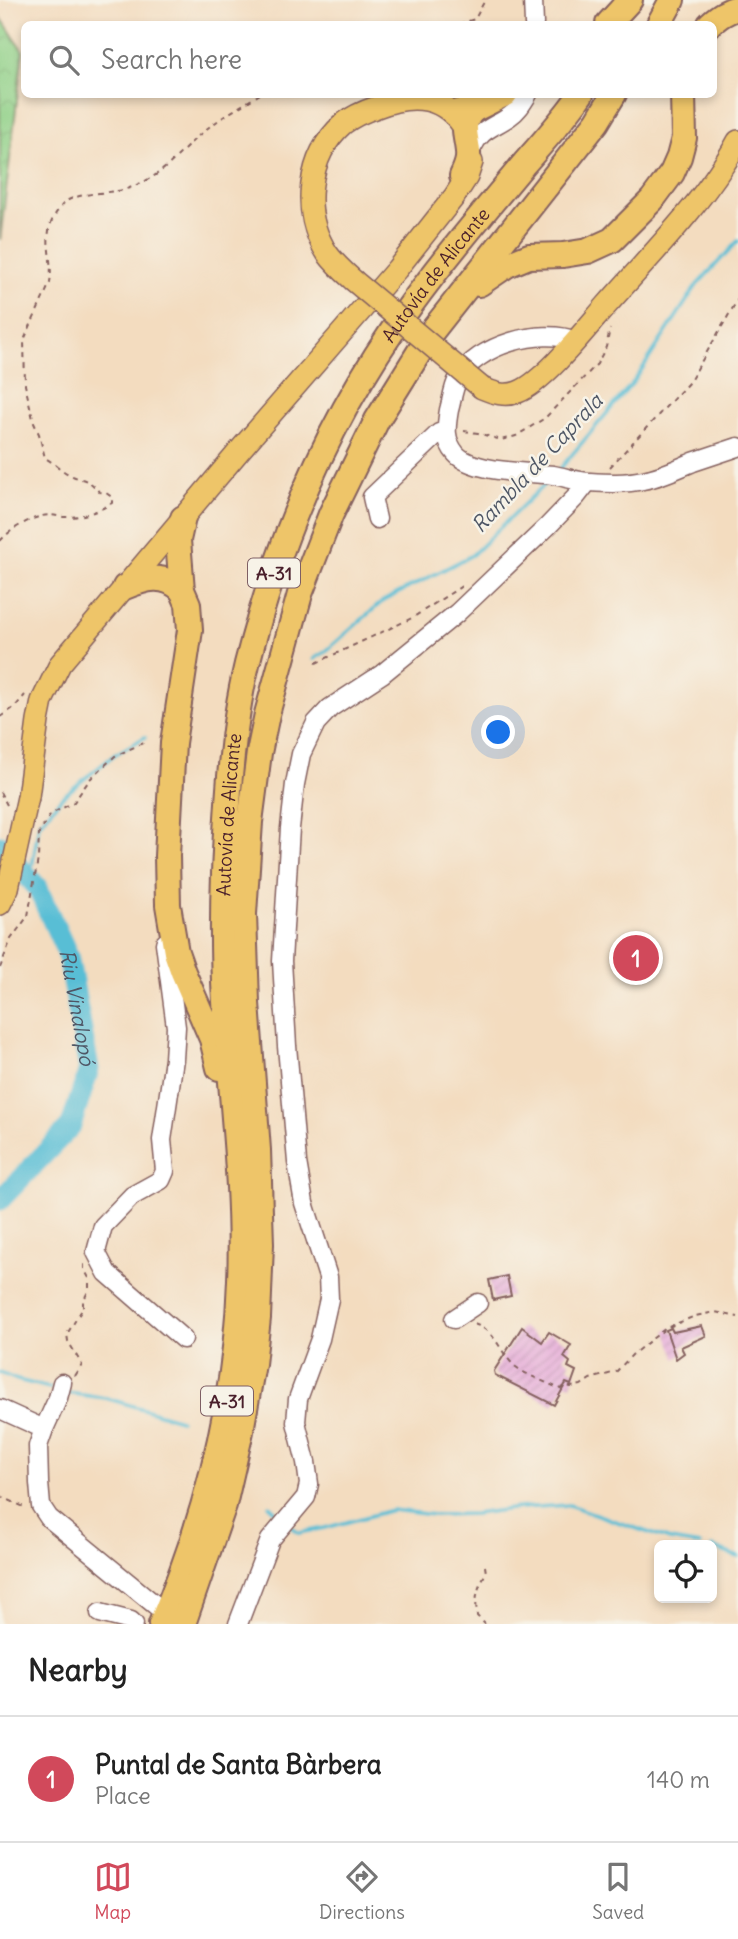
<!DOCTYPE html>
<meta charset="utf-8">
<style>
:root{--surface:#fff;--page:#f2f2f2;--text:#222;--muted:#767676;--line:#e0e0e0;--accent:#d1495b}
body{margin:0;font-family:Delius,sans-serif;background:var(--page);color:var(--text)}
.controls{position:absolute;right:21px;bottom:21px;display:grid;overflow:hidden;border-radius:10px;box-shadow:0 4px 10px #0003}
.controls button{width:63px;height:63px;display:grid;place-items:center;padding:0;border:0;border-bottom:2px solid var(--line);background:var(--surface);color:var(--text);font:35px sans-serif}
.you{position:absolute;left:499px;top:733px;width:24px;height:24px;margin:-18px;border:5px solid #fff;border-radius:50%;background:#1a73e8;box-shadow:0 0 0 10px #1a73e833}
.badge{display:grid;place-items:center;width:46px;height:46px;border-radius:50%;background:var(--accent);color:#fff;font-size:23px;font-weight:700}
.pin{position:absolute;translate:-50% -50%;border:4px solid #fff;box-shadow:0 2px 7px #0006}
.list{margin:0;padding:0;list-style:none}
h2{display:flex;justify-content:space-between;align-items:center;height:91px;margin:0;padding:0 28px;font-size:30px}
h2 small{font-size:23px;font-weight:400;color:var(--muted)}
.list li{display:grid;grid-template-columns:46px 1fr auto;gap:21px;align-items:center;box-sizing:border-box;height:126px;padding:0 28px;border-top:2px solid var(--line)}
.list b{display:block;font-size:26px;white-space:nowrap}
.list p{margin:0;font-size:23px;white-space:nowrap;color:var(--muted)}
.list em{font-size:23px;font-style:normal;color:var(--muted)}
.icon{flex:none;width:38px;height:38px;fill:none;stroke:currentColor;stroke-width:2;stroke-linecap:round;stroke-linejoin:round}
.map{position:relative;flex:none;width:738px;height:1624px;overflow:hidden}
.search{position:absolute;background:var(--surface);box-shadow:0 4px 10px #0003;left:21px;right:21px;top:21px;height:77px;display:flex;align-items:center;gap:18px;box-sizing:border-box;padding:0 24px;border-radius:10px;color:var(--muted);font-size:26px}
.sheet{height:217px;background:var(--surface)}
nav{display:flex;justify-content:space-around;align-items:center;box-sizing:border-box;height:98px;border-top:2px solid var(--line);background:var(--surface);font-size:19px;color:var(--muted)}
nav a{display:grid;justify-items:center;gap:4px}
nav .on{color:var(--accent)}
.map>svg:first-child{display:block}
.park{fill:url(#park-crowns);stroke:#6c7859;stroke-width:2}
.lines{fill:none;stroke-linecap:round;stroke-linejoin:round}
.stream{stroke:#58bed5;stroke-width:3.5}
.river{stroke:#58bed5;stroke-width:21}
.building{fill:url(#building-hatch)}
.minor-casing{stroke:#85615f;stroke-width:21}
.major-casing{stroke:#85615f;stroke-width:24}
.highway-casing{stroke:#85615f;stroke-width:28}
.path{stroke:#85615f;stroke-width:2;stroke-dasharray:5 5;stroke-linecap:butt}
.minor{stroke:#fff;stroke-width:18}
.major{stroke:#eec569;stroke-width:21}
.highway{stroke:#eec569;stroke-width:24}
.major-bridge-casing{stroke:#85615f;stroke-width:24;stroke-linecap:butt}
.major-bridge{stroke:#eec569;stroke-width:21}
.labels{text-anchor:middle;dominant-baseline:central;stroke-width:5;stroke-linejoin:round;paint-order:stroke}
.shield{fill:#f7f3e8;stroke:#7e5f64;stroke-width:2}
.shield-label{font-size:18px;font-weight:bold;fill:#4a1f2b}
.street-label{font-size:19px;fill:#4a1f2b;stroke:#f7f3e8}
.water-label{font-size:21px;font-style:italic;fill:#4f5766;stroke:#f7f3e8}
</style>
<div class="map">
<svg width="738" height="1624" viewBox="0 0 738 1624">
<defs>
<pattern id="park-crowns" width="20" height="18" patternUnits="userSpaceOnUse" patternTransform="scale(1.75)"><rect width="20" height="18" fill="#8fd087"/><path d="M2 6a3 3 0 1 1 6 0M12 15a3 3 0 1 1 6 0" fill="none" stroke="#7db275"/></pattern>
<pattern id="building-hatch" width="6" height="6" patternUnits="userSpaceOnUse" patternTransform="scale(1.75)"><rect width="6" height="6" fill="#e39ed6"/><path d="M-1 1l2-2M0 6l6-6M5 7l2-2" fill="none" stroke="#ba80ae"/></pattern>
</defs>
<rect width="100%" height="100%" fill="#f7f3e8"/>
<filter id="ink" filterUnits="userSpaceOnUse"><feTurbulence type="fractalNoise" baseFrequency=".0143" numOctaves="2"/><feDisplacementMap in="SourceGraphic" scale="14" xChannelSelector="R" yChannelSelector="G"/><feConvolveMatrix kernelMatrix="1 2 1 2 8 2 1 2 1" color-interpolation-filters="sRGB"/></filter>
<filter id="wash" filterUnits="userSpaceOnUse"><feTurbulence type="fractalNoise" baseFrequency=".00686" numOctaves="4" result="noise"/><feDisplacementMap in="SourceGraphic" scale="28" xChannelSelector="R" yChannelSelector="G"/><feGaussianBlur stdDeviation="1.57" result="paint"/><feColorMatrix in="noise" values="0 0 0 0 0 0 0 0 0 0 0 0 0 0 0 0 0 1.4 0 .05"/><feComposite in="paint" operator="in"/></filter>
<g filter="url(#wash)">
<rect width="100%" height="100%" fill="#f3dcbf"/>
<path class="park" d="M0 16 23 51 0 240Z"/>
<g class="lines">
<g class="stream">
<path d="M559 470 635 380 697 285 738 241"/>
<path d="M314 659 325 652 383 601 472 555 549 480"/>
<path d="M30 879 39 824 62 797 114 755 145 737"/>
<path d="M0 1373 17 1380 50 1388"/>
<path d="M66 1393 106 1398 180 1420"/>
<path d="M269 1505 282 1519"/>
<path d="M291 1526 299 1533 325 1528 392 1510 434 1515 474 1514 519 1508 569 1505 670 1540 700 1545"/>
<path d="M712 1547 738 1557"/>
</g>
<path class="river" id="s1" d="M0 845 37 887 68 955 89 1069 71 1126 0 1200"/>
</g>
<g id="blocks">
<g class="building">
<path d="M507 1276 511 1296 493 1300 489 1280Z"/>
<path d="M702 1326 706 1336 681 1347 684 1353 676 1359 666 1330 671 1328 673 1332Z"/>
<path d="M522 1327 542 1342 549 1332 571 1345 564 1357 570 1362 568 1367 576 1371 571 1385 566 1383 554 1405 495 1375 494 1371Z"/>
</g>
</g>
</g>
<g filter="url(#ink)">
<use href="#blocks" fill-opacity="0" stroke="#85615f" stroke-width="2"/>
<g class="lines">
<defs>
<g id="minor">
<path d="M533 0 534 24"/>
<path d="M472 148C480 129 495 127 510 116 518 111 523 102 528 94"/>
<path d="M576 341C541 327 476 345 458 379 453 388 452 400 449 410 446 427 444 440 456 454 473 473 529 472 553 475 565 477 578 482 590 482 607 483 625 484 643 480 660 477 677 469 693 462 708 457 723 452 738 447"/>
<path d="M377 519 372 497 439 433 445 431"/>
<path d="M165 943 176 1027 174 1059 162 1140 165 1171 161 1180 132 1196 103 1226 96 1252 107 1273 183 1339"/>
<path d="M454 1319 478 1303"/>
<path d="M0 1409 44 1429 38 1446 39 1483 41 1506 49 1518 159 1608"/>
<path d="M44 1429 58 1398 62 1383"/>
<path d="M100 1613 131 1621 134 1624"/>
<path d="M238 1624 270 1540 306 1497 309 1484 306 1462 296 1422 298 1399 320 1339 329 1299 328 1277 304 1203 297 1162 287 1046 282 961 290 828 295 784 301 754 316 723 330 708 382 674 457 613 548 526 576 497 587 483"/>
</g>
<g id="major">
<path d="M353 280C344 272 334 263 327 253 301 213 307 156 343 124 353 116 365 111 377 107 413 93 445 95 466 131"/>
<path d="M482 388C494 393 505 397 518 392 544 382 585 330 605 307 650 256 706 200 738 141"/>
<path d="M28 797 38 721 42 701 60 664 240 450 397 269 454 197 467 177 472 162"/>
<path d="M0 904 8 888"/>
</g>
<g id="highway">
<path d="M608 24 630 0"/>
<path d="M659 24 672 0"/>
<path d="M710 24C719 16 726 11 738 8"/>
<path d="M459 112 473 110 505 94"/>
<path d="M462 176C465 170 467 165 468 159 470 142 457 125 473 110"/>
<path d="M479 284 507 265 529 256 563 255 588 251 612 240 652 200 672 173 679 157 684 138 683 94"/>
<path d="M183 518 178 540 182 590 188 604 190 630 173 743 167 856 168 905 176 952 183 972 212 1039 219 1068"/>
<path d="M125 587C146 578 164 573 182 590"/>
<path id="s2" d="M161 1624C207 1515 236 1398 240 1280 244 1187 230 1094 225 1001 221 935 223 869 228 803 231 756 236 710 247 664 279 537 332 412 410 306 445 257 485 211 523 165 543 142 564 119 581 94"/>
<path d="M183 1624 224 1505 241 1431 253 1364 258 1318 261 1244 258 1150 247 1003 244 914 250 822 259 753 267 714 300 594 331 514 377 420 433 330 597 122 614 94"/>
</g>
</defs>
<use href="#minor" class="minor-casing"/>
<use href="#major" class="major-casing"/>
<use href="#highway" class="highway-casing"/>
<g class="path">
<path d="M459 24 475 19 485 0"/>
<path d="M464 431 478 433 501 440 516 436 545 418 597 364 606 347 610 329"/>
<path d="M610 467 690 381 738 299"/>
<path d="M0 541C11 529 27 520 42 516 51 514 56 516 64 517 80 518 99 511 112 503V497L106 493 99 492C89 478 83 481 70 475 61 470 54 463 45 458L39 434 34 423 25 385 24 340 50 283C54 259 41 237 55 215 57 211 62 205 65 202 77 193 108 193 123 190 130 188 137 185 143 182 165 172 180 153 197 137 216 120 238 108 260 94"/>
<path d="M316 663 412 618 465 584"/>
<path d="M0 717 15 707 25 695"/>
<path d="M0 792 7 805"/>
<path d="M0 968 11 939 28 916 38 859 39 833 51 814 74 802 90 779 115 756 145 742"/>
<path d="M474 1324C498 1332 499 1353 516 1367 526 1375 548 1383 560 1389L566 1386 571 1387 581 1385 590 1379 616 1372 633 1354 666 1328 695 1316 715 1312 738 1317"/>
<path d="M75 1376 82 1365 68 1341 67 1334 83 1308V1301L89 1290V1278L84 1269V1262"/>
<path d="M0 1496 24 1507"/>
<path d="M485 1566 486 1573C477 1588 475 1598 477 1616L485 1624"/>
</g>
<use href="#minor" class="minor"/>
<use href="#major" class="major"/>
<use href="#highway" class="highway"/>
<defs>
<g id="major-bridge">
<path d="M353 280 482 388"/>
<path d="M8 888 28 797"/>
</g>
</defs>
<use href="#major-bridge" class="major-bridge-casing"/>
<use href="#major-bridge" class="major-bridge"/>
</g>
</g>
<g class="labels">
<g class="shield">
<rect x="248" y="558.5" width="52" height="29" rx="5"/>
<rect x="201" y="1386.5" width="52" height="29" rx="5"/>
</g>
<g class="shield-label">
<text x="274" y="573">A-31</text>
<text x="227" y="1401">A-31</text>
</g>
<g class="street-label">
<text stroke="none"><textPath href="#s2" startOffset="1409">Autovía de Alicante</textPath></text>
<text stroke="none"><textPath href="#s2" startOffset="821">Autovía de Alicante</textPath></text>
</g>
<g class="water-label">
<text transform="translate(537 463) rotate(-47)">Rambla de Caprala</text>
<text stroke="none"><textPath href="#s1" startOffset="184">Riu Vinalopó</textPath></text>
</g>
</g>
</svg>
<div class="controls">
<button><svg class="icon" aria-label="locate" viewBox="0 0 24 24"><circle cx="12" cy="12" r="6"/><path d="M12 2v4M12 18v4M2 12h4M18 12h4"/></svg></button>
</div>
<div class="you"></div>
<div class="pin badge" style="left:636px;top:958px">1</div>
<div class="search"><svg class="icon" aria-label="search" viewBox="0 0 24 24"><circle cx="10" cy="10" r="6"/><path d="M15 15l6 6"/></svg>Search here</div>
</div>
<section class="sheet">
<h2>Nearby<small></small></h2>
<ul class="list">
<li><span class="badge">1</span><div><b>Puntal de Santa Bàrbera</b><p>Place</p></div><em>140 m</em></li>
</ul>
</section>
<nav>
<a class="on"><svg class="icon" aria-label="map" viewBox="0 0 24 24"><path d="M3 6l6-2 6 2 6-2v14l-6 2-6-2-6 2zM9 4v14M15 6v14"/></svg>Map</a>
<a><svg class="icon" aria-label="directions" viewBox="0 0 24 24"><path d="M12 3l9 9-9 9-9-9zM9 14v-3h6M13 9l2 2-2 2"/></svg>Directions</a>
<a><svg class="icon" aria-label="saved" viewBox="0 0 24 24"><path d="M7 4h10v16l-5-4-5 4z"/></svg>Saved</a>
</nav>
